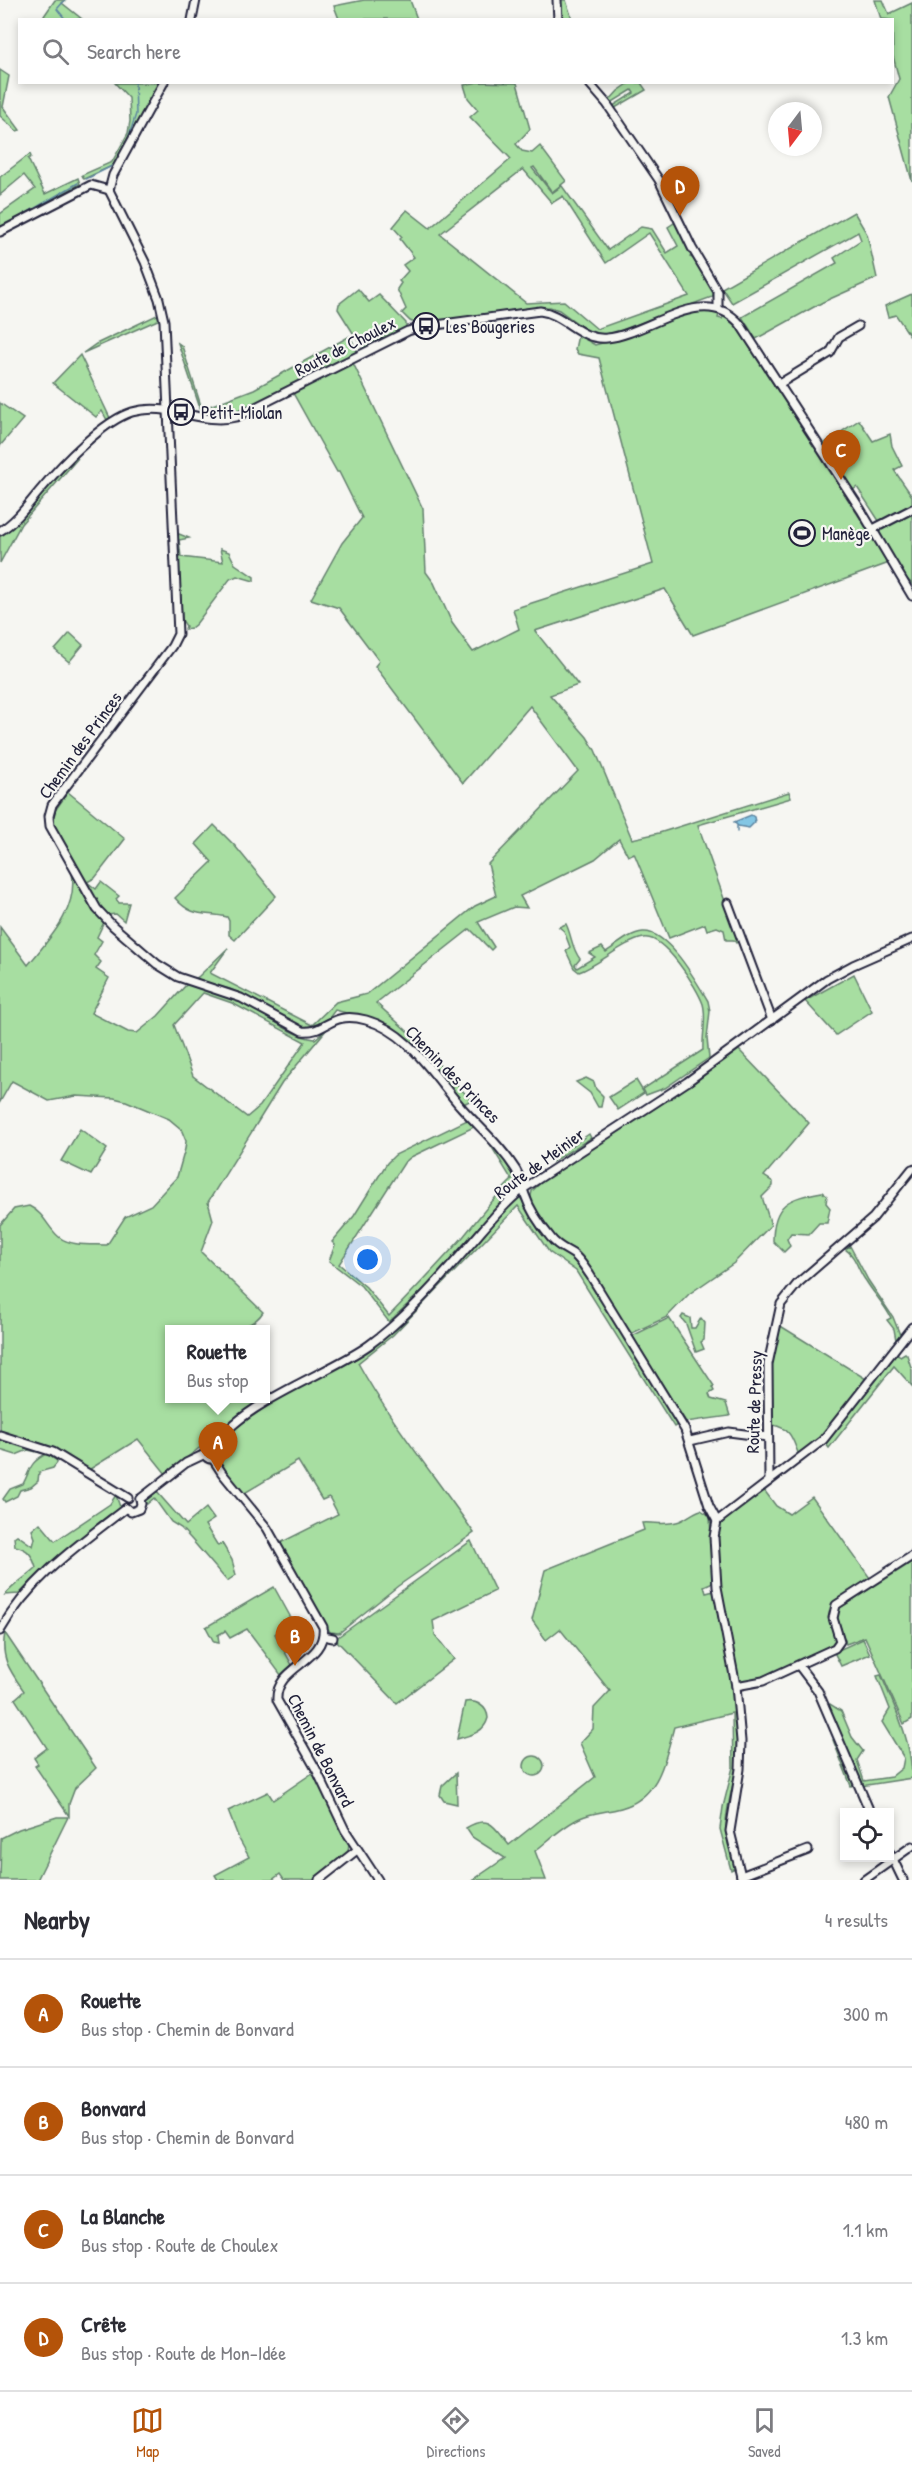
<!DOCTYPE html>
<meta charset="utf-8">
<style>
:root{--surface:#fff;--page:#f2f2f3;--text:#2b2b33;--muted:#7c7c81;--line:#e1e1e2;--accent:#b45309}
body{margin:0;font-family:"Patrick Hand",sans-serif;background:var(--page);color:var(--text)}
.controls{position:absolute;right:18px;bottom:18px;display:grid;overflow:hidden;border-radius:0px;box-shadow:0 3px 9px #0003}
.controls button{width:54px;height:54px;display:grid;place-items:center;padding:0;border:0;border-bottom:2px solid var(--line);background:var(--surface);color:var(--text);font:30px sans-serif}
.compass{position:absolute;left:768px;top:102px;width:54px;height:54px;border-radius:50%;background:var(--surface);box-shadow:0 3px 9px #0003;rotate:196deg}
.you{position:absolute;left:368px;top:1260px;width:21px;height:21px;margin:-15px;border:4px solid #fff;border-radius:50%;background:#1a73e8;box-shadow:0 0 0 9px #1a73e833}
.badge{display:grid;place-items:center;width:39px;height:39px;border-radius:50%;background:var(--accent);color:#fff;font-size:20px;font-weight:700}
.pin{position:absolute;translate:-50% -50px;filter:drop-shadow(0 2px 3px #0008)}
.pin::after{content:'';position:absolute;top:32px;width:21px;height:18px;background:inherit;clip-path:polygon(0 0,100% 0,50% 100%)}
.popup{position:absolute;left:165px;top:1325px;width:105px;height:78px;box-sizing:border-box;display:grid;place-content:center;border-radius:0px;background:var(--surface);filter:drop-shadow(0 2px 4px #0005);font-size:20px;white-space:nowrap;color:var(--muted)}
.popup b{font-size:22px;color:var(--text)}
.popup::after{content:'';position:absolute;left:50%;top:100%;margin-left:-12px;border:12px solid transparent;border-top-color:var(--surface)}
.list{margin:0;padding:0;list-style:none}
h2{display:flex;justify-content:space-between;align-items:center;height:78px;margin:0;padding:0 24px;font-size:26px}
h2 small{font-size:20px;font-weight:400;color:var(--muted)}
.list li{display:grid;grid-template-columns:39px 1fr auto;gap:18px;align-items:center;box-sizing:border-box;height:108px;padding:0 24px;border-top:2px solid var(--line)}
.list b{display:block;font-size:22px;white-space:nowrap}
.list p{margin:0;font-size:20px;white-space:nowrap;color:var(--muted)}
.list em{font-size:20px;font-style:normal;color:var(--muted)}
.icon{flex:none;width:33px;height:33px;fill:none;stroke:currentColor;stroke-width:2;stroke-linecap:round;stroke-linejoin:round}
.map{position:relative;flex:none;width:912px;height:1880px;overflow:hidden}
.search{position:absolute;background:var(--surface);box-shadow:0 3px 9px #0003;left:18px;right:18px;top:18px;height:66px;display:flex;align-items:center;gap:15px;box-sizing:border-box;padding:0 21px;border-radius:0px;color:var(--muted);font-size:22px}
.sheet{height:510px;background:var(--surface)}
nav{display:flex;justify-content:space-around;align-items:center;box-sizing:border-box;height:84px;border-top:2px solid var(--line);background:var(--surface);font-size:16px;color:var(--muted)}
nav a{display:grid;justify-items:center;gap:3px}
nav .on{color:var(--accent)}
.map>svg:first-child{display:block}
.green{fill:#a7dea1;stroke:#64806e;stroke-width:1.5;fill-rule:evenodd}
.water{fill:#83c6e4;stroke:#5c84a0;stroke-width:1.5}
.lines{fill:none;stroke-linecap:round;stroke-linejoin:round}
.stream{stroke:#5c84a0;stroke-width:1.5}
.minor-casing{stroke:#22223b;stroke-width:11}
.minor{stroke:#f6f6f2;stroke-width:7}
.labels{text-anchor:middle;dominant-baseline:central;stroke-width:4.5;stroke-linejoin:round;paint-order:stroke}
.poi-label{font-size:18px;fill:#22223b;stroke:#f6f6f2;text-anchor:start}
.street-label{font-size:18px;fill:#22223b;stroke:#f6f6f2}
</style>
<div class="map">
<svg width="912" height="1880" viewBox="0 0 912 1880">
<rect width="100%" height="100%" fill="#f6f6f2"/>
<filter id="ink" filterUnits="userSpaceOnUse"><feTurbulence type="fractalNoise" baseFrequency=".0167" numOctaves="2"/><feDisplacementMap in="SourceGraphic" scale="12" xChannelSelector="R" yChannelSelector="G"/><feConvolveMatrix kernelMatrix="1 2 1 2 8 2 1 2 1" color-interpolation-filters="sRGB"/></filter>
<g filter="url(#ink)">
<g class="green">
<path d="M55 0H66L62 3 82 19H47L44 16Z"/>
<path d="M364 0H410L417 19H339L334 6Z"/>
<path d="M560 0H566L572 19H562Z"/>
<path d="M875 0H883L889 14 912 3V181L889 97 899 79 893 56 892 20 881 19Z"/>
<path d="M0 70 9 76 3 107 20 130 17 131 0 116Z"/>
<path d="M478 82 517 83 530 129 516 144 522 151 532 153 540 146 566 181 552 192 534 167 532 168 552 193 562 186 608 250 641 227 652 229 667 253 678 246 668 227 677 221 693 255 690 257 695 259 714 292 712 297 608 335 589 332 559 310 550 307 522 309 417 324 410 321 402 313 406 309 397 289 401 283 399 281 408 271 403 265 414 257 400 239 402 237 393 227 407 210 430 228 511 159 470 117 478 110 468 98 464 85ZM523 169 552 203 563 196 606 263 649 233 689 296 597 329 564 301 526 303 440 234Z"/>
<path d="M631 82 641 83 646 90 615 108 613 106 634 93 632 90 611 103 609 101 618 91Z"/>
<path d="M115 83H160L114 165 84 179 82 175 112 162 128 133 130 121 129 98Z"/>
<path d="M30 154 31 157 28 159 45 194 78 178 80 184 0 229V214L35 189 24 175 0 195V177Z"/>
<path d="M854 212 867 234 877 278 823 302 756 339 742 317 837 263 834 258 861 240 858 232 732 303 722 288Z"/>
<path d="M358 289 369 302 379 295 406 323V329L365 349 362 347 338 309 339 304Z"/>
<path d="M912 294V339L896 315 888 317 885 306Z"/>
<path d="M699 310 719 314 718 318 722 319 723 316 736 326 889 563 693 635 665 589 535 631 578 685 550 695 587 737 595 750 632 839 659 833 789 792 791 798 698 825 739 941 736 943 734 940H726L724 930 717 927 707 930 705 924 669 938 634 853 628 856 619 839 595 859 520 896 527 908 514 907 478 922 494 947 491 950 470 929 376 1003 415 1038 471 1100 462 1105 428 1062 397 1033 382 1022 335 1010 326 1022 305 1030 249 998 230 989 193 980 198 977 228 948 210 973 312 1025 336 1002 367 994 475 906 496 896 488 864 578 771 530 706 463 783 375 666 379 661 339 608 311 599 342 543 362 518 339 472H337L293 393 353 363 423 509 426 572 434 583 452 623 473 652 519 629 513 609 653 564 599 358 578 354 575 349 578 335 595 345 625 337Z"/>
<path d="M159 314 160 319 83 353 96 344Z"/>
<path d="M350 336 358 353 241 411C228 416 215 416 202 414L178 343 182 346 202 409 254 389Z"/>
<path d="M80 355 110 418 107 420 102 411 96 417 53 383Z"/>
<path d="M0 403 23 419 0 446Z"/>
<path d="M859 420 873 441 890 434 892 446 902 466 894 470 912 496V506L881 524 857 487 853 490 822 445Z"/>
<path d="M78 458 21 524 0 563V535L9 530 55 478Z"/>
<path d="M912 511V584L905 577 878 532Z"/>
<path d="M179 534 189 538 179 540 181 557 223 562 220 549 229 552 235 564 254 577V581L237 576 230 579 196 624 191 628 185 629 186 626 182 620 177 535Z"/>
<path d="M70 633 83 645 69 662 55 650Z"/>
<path d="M68 792 125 839 95 878 87 882 96 889 101 882 119 896 116 899 119 903H129L124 921 116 914 107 915 92 897 52 821 54 812Z"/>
<path d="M214 825 235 846 276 896 235 940 229 935V921L227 917C205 912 192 918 175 898L212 862 196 844Z"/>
<path d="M72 873 104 922 97 937 102 941 94 955 101 962 96 969 109 978 91 1013 128 1032 137 1033 158 1016 187 984C203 990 220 993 236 999 263 1010 286 1036 315 1039L327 1029 282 1083 208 1202 213 1220 201 1252 263 1312C246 1339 198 1329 170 1330V1398L264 1400 214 1437 210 1433 201 1441 203 1445 166 1474 138 1439 87 1471 46 1445 0 1431V1225L14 1209 29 1206C44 1213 48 1228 59 1237 71 1247 93 1244 107 1245L125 1217 151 1205 177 1177 185 1149 186 1141 181 1129 169 1119 126 1101 114 1098 76 1096 49 1101 12 1081 0 1102V927L28 965C50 938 78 910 72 873ZM203 993 232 1003 305 1042 260 1106 247 1117 193 1076 174 1025Z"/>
<path d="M566 924C572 936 571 947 580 959L575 965 577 968 595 957 589 953 602 947 606 952C617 945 630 933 643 932 668 930 696 981 708 1001L710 1011 707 1038 709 1058 665 1088 646 1095 643 1089 703 1050C702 1035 707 1018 703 1004 697 987 664 935 644 938 624 941 599 965 579 972L574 968 566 951 570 947 564 931 559 927Z"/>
<path d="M854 974 872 1011 836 1035 805 1001Z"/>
<path d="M739 1050 809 1123 764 1176 773 1182V1186L762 1197 771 1225 734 1263 689 1294 667 1317 630 1334 571 1249 553 1236 530 1200 532 1191 546 1178 680 1092Z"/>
<path d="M586 1078 594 1082 596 1089 603 1096 601 1107H598L590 1093 576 1082Z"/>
<path d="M636 1080 644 1093 618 1110 609 1097Z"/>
<path d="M467 1120 476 1126 411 1157 404 1163 339 1264 366 1287 389 1316C414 1290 439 1264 463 1237 479 1218 493 1198 512 1180L488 1141 491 1140 519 1179V1185L501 1202 427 1286 389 1322 361 1286 329 1261 335 1245 332 1242 354 1216 387 1163 395 1155Z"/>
<path d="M80 1129 107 1149 91 1175 61 1161Z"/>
<path d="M589 1134 591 1138 552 1162 549 1154 573 1145Z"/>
<path d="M822 1192 827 1196 826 1203 830 1208 827 1223H819L809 1234 791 1233 787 1239 790 1246 784 1252 773 1241C773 1203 789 1198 822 1192Z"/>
<path d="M520 1197 551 1243 570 1256 583 1271 679 1424 674 1427 576 1271 549 1252 518 1206 393 1335 358 1363C391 1423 435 1476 474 1533L398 1586 339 1633 330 1632 280 1543 338 1514 329 1497 322 1500 298 1461 243 1494 220 1464 221 1443 237 1427 277 1399 353 1360 380 1341 512 1203Z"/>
<path d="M850 1246 868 1280 893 1317 900 1335 837 1421 817 1443 784 1470 772 1474 781 1471 799 1455C792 1439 792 1429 773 1425L772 1355 779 1325 866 1379 896 1340 894 1329 887 1320 891 1318C884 1304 874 1294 866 1281 858 1271 856 1256 845 1249Z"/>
<path d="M683 1315 690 1318 691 1328H695L701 1318 705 1323 704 1340 701 1342 704 1349 696 1352 686 1324 681 1318Z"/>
<path d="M669 1318 714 1386 712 1387 714 1391 709 1394 711 1399 726 1403 730 1416 686 1422 632 1336Z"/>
<path d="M896 1352 900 1356 905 1353 907 1355 912 1370V1386L894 1366 829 1448 825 1443Z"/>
<path d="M0 1438 41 1450 57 1461V1463L53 1468 39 1472 38 1481 31 1487 20 1490 17 1496 5 1502 3 1499 10 1489 23 1484C31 1469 29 1463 46 1454L28 1450 16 1455 0 1450Z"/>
<path d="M764 1490 776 1506 789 1514 812 1497 870 1578 837 1600 831 1607C830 1620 839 1633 835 1645 815 1654 758 1687 739 1681 732 1653 707 1548 721 1525 730 1511 751 1500 764 1490Z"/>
<path d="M156 1491 186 1525 206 1508 214 1519 205 1525 218 1546 222 1543 232 1560 236 1575 227 1581 192 1540 181 1528 171 1522 154 1498 147 1504 144 1501Z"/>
<path d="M116 1495 120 1507 59 1555 19 1594 5 1595C14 1584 25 1578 36 1568 32 1554 28 1549 15 1546L14 1537 17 1535 33 1546 35 1538 32 1530 40 1523 55 1541 110 1504Z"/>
<path d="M701 1510 710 1516 713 1582 704 1586 706 1593 714 1591C721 1642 739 1693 739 1746 739 1773 727 1797 726 1823 725 1839 731 1854 735 1868L731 1870 720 1829 723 1807 733 1767 732 1713 674 1727C665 1760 659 1798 621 1808 607 1812 593 1812 580 1818 564 1825 549 1840 535 1851L546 1880H473L505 1858 472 1837 466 1828C490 1813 495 1828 509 1845L595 1777 580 1743 593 1729 594 1708 610 1691 560 1629 546 1640 532 1620 545 1570 644 1530 642 1523C655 1522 667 1526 680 1521 688 1518 693 1512 701 1510Z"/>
<path d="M471 1541 495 1591 433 1621 435 1635 454 1659 397 1703 335 1639Z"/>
<path d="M912 1562V1719L904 1724 865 1637 846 1644 835 1611Z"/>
<path d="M274 1587 290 1616 285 1621 287 1624 275 1634 292 1665 281 1675 247 1629 230 1638 225 1631 218 1635 219 1643 214 1642 206 1627Z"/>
<path d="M5 1633 96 1768 75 1788 69 1804V1816L35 1766 38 1764 34 1758 47 1748 15 1699 24 1691C10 1671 0 1658 5 1633Z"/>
<path d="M863 1639 870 1654 841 1666 834 1652Z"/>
<path d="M881 1675C895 1708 912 1741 912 1778L861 1786 829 1706 830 1704 841 1711 852 1737 863 1751 857 1760 864 1781 891 1777 902 1768 904 1758 882 1722 890 1709 877 1676Z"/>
<path d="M465 1702C476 1700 487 1706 488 1718 484 1733 471 1735 457 1739Z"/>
<path d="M836 1739 854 1785 851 1786 833 1740Z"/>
<circle cx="534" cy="1766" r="10"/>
<path d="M314 1772 333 1814 349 1842 348 1853 315 1880H284L280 1874 272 1880H218L215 1875 249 1857 239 1839 228 1811 268 1792 273 1800Z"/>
<path d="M456 1773 457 1804 444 1801 440 1795 442 1786Z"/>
<path d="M57 1817H68L37 1880H0L1 1838 19 1829Z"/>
</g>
<path class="water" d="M751 815 754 817 755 822 749 828 738 826 734 822Z"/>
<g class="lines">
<g class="stream">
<path d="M65 0 57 9 66 20"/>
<path d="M127 142 136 114 135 82"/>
<path d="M86 179 114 165 125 146"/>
<path d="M8 224 78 183"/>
<path d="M737 832V826"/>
</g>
<defs>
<g id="minor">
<path d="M557 0 558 20"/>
<path d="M192 20 196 0"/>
<path d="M164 82 113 175 109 190 145 262 159 299 164 321 178 634 172 646 52 805 49 816 50 826 97 909 113 926 157 964 178 977 241 998 302 1031C327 1034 329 1010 366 1020 410 1032 434 1077 462 1108 481 1129 501 1146 516 1170 523 1182 521 1185 525 1195 530 1210 541 1226 551 1238 557 1246 565 1249 573 1254 580 1259 585 1268 590 1275L685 1430 709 1506 717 1521 714 1537 717 1587 736 1686 741 1741 740 1769 730 1831 742 1880"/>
<path d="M588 82 607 104 659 180 692 248 718 292V308"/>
<path d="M0 232 91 185 109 190"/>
<path d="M779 384 830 353 839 337 858 326"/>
<path d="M873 529 912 509"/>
<path d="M0 531C17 521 29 503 42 488 62 464 103 421 132 412 169 401 201 426 236 417L408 331 421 327 540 311C565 314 580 341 607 338 649 334 704 282 740 324L861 510 912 596"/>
<path d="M728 903 772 1020"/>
<path d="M0 1435 53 1452 128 1498"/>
<path d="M690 1441 729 1432 768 1437"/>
<circle cx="211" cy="1453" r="6"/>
<path d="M214 1448C237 1404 329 1374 369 1345 405 1319 437 1282 467 1248 485 1228 501 1206 523 1189L687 1082 827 979 853 965 912 939"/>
<path d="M213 1459 222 1473 267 1528 323 1627C327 1662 275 1666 277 1700L316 1769 345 1830 378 1880"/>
<path d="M769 1481 768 1364 781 1304 798 1283 873 1218 912 1169"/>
<path d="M140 1499 186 1463 205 1454"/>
<path d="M126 1508 131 1512 139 1509 141 1504 140 1499"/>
<path d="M717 1521 823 1440 912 1327"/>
<path d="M0 1631C30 1578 78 1545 126 1508"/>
<path d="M323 1636 333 1638"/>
<path d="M799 1666 818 1691 870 1812"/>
<path d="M736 1686 763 1681 835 1648 840 1641 833 1618 836 1605 912 1556"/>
<path d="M890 1853 903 1880"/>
<path d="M741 1876 808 1850"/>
<path d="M319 1880 357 1850"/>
<path d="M864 1880 912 1846"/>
</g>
</defs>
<use href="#minor" class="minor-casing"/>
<use href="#minor" class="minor"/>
</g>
</g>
<defs>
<symbol id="bus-ring" viewBox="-11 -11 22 22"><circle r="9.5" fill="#f6f6f2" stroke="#22223b" stroke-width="1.5"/><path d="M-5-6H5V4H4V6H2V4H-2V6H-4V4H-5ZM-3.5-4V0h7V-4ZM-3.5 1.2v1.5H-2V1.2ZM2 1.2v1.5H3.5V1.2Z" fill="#22223b"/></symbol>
<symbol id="stadium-ring" viewBox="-11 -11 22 22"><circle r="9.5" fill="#f6f6f2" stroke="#22223b" stroke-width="1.5"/><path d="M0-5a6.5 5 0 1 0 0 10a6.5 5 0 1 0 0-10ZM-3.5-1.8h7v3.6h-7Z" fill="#22223b"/></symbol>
</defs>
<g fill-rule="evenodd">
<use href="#bus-ring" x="411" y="311" width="30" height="30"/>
<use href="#bus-ring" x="166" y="397" width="30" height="30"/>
<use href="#stadium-ring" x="787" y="518" width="30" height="30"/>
</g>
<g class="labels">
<g class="poi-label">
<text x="446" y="326">Les Bougeries</text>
<text x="201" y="412">Petit-Miolan</text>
<text x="822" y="533">Manège</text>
</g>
<g class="street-label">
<text transform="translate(345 346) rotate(-27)">Route de Choulex</text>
<text transform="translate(80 745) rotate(-54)">Chemin des Princes</text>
<text transform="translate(453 1074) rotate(46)">Chemin des Princes</text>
<text transform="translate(539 1163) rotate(-36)">Route de Meinier</text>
<text transform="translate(754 1402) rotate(-88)">Route de Pressy</text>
<text transform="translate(321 1750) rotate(63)">Chemin de Bonvard</text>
</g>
</g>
</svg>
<div class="controls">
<button><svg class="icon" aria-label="locate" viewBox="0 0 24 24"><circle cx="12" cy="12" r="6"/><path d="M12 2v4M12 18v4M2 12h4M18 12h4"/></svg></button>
</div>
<svg class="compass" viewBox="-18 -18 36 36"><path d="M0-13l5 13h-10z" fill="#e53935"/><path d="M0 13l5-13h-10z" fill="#7c7c81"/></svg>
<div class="you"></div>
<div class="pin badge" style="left:218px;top:1472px">A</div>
<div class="popup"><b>Rouette</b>Bus stop</div>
<div class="pin badge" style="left:295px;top:1666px">B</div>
<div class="pin badge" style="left:841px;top:480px">C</div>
<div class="pin badge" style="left:680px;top:216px">D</div>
<div class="search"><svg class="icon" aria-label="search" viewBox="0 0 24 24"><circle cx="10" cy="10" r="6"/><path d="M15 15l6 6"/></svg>Search here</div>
</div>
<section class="sheet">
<h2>Nearby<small>4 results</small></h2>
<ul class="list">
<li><span class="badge">A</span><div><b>Rouette</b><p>Bus stop · Chemin de Bonvard</p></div><em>300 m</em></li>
<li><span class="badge">B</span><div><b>Bonvard</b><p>Bus stop · Chemin de Bonvard</p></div><em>480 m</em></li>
<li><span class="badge">C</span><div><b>La Blanche</b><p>Bus stop · Route de Choulex</p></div><em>1.1 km</em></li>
<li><span class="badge">D</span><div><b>Crête</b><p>Bus stop · Route de Mon-Idée</p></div><em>1.3 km</em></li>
</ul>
</section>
<nav>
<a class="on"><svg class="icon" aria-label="map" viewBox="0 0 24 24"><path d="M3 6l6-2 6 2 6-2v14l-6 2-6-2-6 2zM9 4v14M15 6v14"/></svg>Map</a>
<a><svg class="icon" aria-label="directions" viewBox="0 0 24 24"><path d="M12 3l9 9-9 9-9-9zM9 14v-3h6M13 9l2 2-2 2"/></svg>Directions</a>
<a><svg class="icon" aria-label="saved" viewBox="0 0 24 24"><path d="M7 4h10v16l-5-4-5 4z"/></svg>Saved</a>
</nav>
